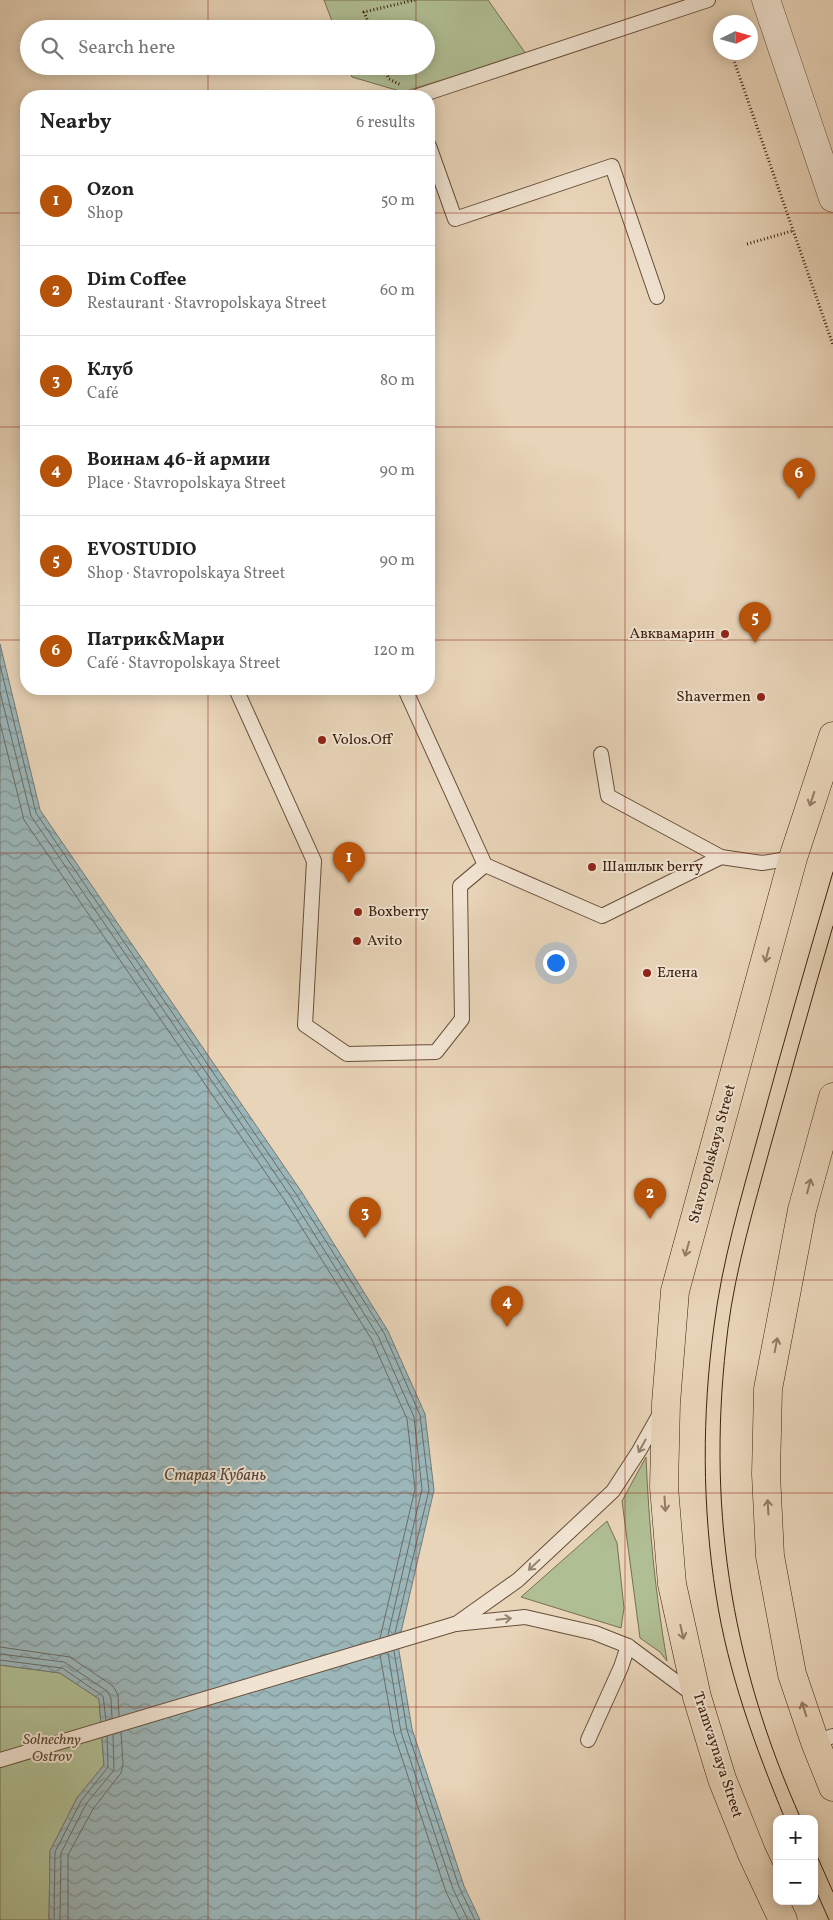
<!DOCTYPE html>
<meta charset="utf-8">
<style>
:root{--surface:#fff;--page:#f6f6f6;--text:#222;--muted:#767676;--line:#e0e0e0;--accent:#b45309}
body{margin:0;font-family:Vollkorn,serif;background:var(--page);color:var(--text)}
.controls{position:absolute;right:15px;bottom:15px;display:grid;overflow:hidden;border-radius:10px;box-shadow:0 2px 12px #0003}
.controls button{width:45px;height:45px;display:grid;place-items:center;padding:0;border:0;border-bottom:1px solid var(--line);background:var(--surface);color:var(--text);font:25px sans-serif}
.compass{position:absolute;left:713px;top:15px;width:45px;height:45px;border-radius:50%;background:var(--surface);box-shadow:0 2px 12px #0003;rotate:85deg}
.you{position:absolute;left:555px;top:962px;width:18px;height:18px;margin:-12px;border:4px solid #fff;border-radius:50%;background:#1a73e8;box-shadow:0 0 0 8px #1a73e833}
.badge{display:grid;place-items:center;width:32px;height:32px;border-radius:50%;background:var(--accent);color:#fff;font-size:16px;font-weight:700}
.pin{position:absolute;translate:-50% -41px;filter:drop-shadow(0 1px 2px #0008)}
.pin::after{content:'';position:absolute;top:26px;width:18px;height:15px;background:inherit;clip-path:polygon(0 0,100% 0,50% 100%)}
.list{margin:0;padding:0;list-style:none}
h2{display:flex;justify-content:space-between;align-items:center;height:65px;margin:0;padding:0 20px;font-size:21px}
h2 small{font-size:16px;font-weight:400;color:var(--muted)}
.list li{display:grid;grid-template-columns:32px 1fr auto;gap:15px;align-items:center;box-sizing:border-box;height:90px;padding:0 20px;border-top:1px solid var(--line)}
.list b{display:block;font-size:19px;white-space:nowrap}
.list p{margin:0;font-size:16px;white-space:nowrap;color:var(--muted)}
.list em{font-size:16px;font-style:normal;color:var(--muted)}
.icon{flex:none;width:28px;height:28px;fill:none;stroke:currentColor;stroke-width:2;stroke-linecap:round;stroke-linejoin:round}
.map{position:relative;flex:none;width:833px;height:1920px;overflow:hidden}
.search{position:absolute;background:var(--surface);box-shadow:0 2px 12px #0003;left:20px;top:20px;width:415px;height:55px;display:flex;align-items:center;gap:12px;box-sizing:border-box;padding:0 18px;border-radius:28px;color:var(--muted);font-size:19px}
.panel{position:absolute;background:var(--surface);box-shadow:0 2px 12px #0003;left:20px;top:90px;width:415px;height:605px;border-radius:20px}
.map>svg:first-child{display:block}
.green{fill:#b0be93;stroke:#777051}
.water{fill:url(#water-waves);stroke:#767a75}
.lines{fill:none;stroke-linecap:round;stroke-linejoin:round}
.shore{stroke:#6c6c64;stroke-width:1}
.service-casing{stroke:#684e39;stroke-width:16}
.minor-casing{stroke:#684e39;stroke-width:29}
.primary-casing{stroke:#3e210f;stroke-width:29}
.path{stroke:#3e210f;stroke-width:3;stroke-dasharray:1 2.5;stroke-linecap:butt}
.service{stroke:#f0e3d1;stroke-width:14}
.minor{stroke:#f0e3d1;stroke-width:28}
.primary{stroke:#e8d4b8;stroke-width:28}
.tram{stroke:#3e210f;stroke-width:1}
.oneway{stroke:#937a64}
.oneway2{stroke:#978270}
.grid{fill:none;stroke:#8f2418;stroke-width:1;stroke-opacity:0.55}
.poi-dot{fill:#8f2418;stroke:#f0e3d1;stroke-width:2}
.labels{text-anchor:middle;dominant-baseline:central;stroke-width:4;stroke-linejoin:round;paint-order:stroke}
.poi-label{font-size:15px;fill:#3e210f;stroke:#f0e3d1;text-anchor:start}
.street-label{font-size:15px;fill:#3e210f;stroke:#f0e3d1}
.park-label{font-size:15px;font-style:italic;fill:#5a4830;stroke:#f0e3d1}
.water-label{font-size:16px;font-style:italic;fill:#55463a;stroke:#f0e3d1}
</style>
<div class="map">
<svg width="833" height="1920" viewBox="0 0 833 1920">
<defs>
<pattern id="water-waves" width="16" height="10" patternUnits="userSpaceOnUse" patternTransform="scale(1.25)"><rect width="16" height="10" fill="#9bb6b9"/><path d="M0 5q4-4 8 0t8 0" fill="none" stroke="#809495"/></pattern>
</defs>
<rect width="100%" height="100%" fill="#e8d4b8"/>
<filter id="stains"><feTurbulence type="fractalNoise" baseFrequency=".004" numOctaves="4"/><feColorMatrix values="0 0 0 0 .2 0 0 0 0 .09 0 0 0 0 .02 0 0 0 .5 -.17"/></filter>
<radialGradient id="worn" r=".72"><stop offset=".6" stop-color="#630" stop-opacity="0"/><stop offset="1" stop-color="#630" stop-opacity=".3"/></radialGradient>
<g class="green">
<path d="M324 0H488L526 54 403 92 352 77 348 66H426V29H335Z"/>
<path d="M646 1457C649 1527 655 1592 667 1661L660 1652 640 1638 622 1501Z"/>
<path d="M607 1521 617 1543 624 1608 621 1628 521 1597Z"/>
<path d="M0 1665 60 1673 99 1699 104 1765 77 1798 50 1851 49 1920H0Z"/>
</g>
<path class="water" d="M0 644 40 810 301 1191 388 1331 425 1414 434 1490 398 1645 412 1729 464 1886 480 1920H49L50 1851 77 1798 104 1765 99 1699 60 1673 0 1665Z"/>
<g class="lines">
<g class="shore">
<path d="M0 665 36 813 296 1194 384 1333 420 1415 429 1490 395 1633"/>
<path d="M0 692 31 816 291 1197 378 1336 414 1417 422 1489 388 1635"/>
<path d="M0 723 24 820 285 1201 372 1340 407 1419 415 1489 380 1638"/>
<path d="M0 1647 70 1657 113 1686 118 1695 119 1716"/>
<path d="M394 1651 407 1730 459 1887 475 1920"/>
<path d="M388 1653 401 1732 453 1889 468 1920"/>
<path d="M0 1654 64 1662 107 1691 111 1698 112 1718"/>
<path d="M380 1655 394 1734 446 1892 460 1920"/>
<path d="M0 1660 62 1668 103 1696 106 1720"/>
<path d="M54 1920 55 1852 81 1801 108 1767 107 1736"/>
<path d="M60 1920 61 1853 86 1804 114 1770 113 1735"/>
<path d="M68 1920V1855L93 1809 121 1773 123 1764 121 1732"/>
</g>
<defs>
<g id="service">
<path d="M418 96 708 0"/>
<path d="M429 146 455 219 612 166 657 297"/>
<path d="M236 689 314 861 305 1025 347 1054 436 1052 462 1019 460 886 485 865"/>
<path d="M405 689 485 865 602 916 721 857"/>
<path d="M601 754 608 796 721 857 762 863 793 858"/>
<path d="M456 1624 518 1580 613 1491 639 1451 661 1412"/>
<path d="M588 1740 621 1667 628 1646"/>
<path d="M815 1742 833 1736"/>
<path d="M0 1760 455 1624 525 1617 595 1633 628 1646 694 1695"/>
</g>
<path id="minor" d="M766 0 833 198"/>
<g id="primary">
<path d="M833 1097 802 1210 768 1389 766 1474 770 1556 792 1674 815 1742 833 1787"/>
<path d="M783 1920 752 1854 722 1779 697 1697 672 1584 664 1487 666 1403 675 1291 793 858 833 736"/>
</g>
</defs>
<use href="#service" class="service-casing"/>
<use href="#minor" class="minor-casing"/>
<use href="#primary" class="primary-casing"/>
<g class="path">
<path d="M371 29 364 12 415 0"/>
<path d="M731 52 833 345"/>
<path d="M384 66 389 79 401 85"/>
<path d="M747 244 792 231"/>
</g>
<use href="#service" class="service"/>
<use href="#minor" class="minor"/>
<use href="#primary" class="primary"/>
<g class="tram">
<path d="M785 1819C755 1746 728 1673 716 1595 702 1507 702 1414 714 1326 722 1262 741 1198 758 1136 782 1048 807 960 833 872"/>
<path d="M801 1819C729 1658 706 1502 728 1328 736 1267 754 1207 770 1148 791 1074 811 1000 833 926"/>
<path d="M814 1849 833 1892"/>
<path d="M814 1886 829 1920"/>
</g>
</g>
<defs><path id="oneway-shaft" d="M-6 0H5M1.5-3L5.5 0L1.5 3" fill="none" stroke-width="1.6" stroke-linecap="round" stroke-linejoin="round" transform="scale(1.25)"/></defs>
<g class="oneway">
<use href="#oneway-shaft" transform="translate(812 799) rotate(108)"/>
<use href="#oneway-shaft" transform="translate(767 955) rotate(105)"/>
<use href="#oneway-shaft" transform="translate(809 1186) rotate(-75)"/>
<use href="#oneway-shaft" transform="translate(687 1249) rotate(106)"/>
<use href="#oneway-shaft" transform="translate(776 1345) rotate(-79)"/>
<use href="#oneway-shaft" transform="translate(665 1504) rotate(86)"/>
<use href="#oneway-shaft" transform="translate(768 1507) rotate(-93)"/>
<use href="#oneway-shaft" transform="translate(682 1632) rotate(77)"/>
<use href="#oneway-shaft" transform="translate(804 1709) rotate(-108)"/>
</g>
<g class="oneway2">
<use href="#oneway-shaft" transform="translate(642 1446) rotate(119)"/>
<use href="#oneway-shaft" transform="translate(534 1565) rotate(137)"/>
<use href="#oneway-shaft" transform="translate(504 1619) rotate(-6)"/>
</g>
<path class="grid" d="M208 0V29M416 0V29M625 0V1920M208 66V96M416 66V96M0 213H26M429 213H833M0 427H26M429 427H833M0 640H26M429 640H833M208 689V1920M416 689V1920M0 853H833M0 1067H833M0 1280H833M0 1493H833M0 1707H833"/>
<g class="poi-dot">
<circle cx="725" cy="634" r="5"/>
<circle cx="761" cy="697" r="5"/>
<circle cx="322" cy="740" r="5"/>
<circle cx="592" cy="867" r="5"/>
<circle cx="358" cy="912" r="5"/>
<circle cx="357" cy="941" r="5"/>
<circle cx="647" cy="973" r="5"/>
</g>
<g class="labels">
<g class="poi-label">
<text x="715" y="634" text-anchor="end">Авквамарин</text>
<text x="751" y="697" text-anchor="end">Shavermen</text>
<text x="332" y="740">Volos.Off</text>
<text x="602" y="867">Шашлык berry</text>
<text x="368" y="912">Boxberry</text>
<text x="367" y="941">Avito</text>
<text x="657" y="973">Елена</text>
</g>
<g class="street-label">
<text transform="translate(713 1154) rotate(-75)">Stavropolskaya Street</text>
<text transform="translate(717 1755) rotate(72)">Tramvaynaya Street</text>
</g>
<g class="park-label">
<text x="52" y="1740">Solnechny<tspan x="52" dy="17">Ostrov</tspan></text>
</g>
<g class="water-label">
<text x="215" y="1476">Старая Кубань</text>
</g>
</g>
<rect width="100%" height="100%" filter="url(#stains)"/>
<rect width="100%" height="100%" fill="url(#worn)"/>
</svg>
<div class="controls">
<button>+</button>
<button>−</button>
</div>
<svg class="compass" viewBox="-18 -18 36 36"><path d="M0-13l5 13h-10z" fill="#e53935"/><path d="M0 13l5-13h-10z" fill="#767676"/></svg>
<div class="you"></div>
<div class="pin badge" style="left:349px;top:883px">1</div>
<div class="pin badge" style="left:650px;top:1219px">2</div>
<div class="pin badge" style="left:365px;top:1238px">3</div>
<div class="pin badge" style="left:507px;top:1327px">4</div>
<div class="pin badge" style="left:755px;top:643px">5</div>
<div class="pin badge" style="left:799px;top:499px">6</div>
<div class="search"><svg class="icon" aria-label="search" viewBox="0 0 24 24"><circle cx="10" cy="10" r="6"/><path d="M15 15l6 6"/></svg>Search here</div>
<section class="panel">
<h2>Nearby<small>6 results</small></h2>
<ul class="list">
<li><span class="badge">1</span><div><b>Ozon</b><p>Shop</p></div><em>50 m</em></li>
<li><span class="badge">2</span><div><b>Dim Coffee</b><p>Restaurant · Stavropolskaya Street</p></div><em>60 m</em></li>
<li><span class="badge">3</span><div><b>Клуб</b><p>Café</p></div><em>80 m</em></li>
<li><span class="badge">4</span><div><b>Воинам 46-й армии</b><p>Place · Stavropolskaya Street</p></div><em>90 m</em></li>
<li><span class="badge">5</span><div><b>EVOSTUDIO</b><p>Shop · Stavropolskaya Street</p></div><em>90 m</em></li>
<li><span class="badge">6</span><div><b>Патрик&amp;Мари</b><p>Café · Stavropolskaya Street</p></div><em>120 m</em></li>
</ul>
</section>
</div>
